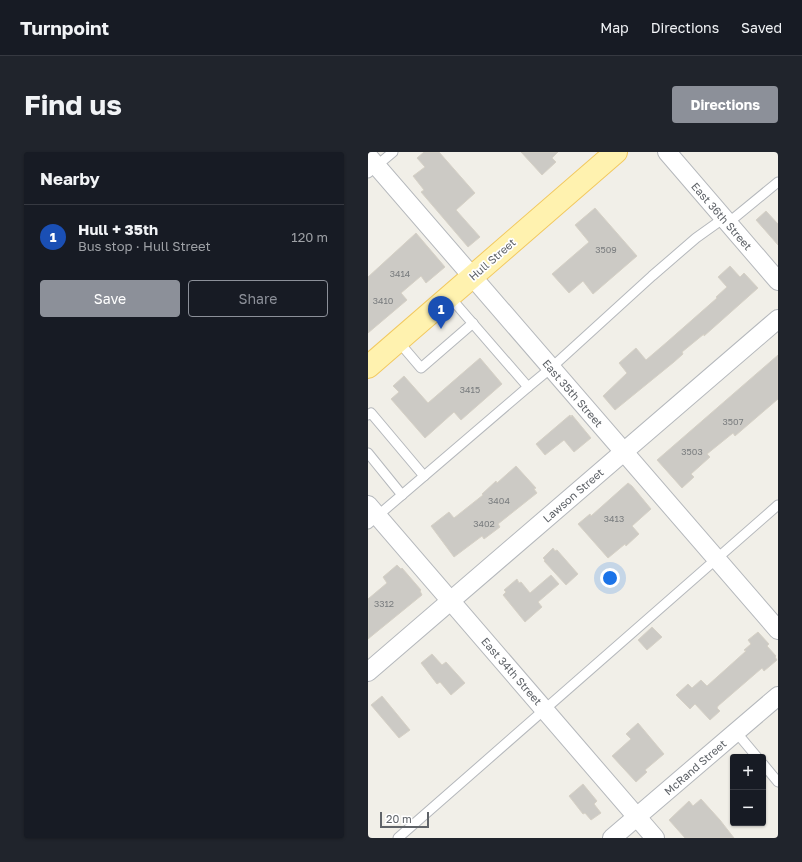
<!DOCTYPE html>
<meta charset="utf-8">
<style>
:root{--surface:#171b24;--page:#20242c;--text:#f1f3f6;--muted:#9ea1a6;--line:#363941;--accent:#8c9099}
body{margin:0;font-family:"Golos Text",sans-serif;background:var(--page);color:var(--text)}
.controls{position:absolute;right:12px;bottom:12px;display:grid;overflow:hidden;border-radius:4px;box-shadow:0 1px 3px #0004}
.controls button{width:36px;height:36px;display:grid;place-items:center;padding:0;border:0;border-bottom:1px solid var(--line);background:var(--surface);color:var(--text);font:20px sans-serif}
.scale{position:absolute;left:12px;bottom:10px;width:49px;box-sizing:border-box;padding-left:4px;border:2px solid #5f6368;border-top:0;font-size:11px;line-height:14px;white-space:nowrap;color:#5f6368;-webkit-text-stroke:3px #fff;paint-order:stroke}
.you{position:absolute;left:242px;top:426px;width:14px;height:14px;margin:-10px;border:3px solid #fff;border-radius:50%;background:#1a73e8;box-shadow:0 0 0 6px #1a73e833}
.badge{display:grid;place-items:center;width:26px;height:26px;border-radius:50%;background:var(--accent);color:#fff;font-size:13px;font-weight:700}
.pin{position:absolute;translate:-50% -33px;filter:drop-shadow(0 1px 2px #0008)}
.pin::after{content:'';position:absolute;top:21px;width:14px;height:12px;background:inherit;clip-path:polygon(0 0,100% 0,50% 100%)}
.list{margin:0;padding:0;list-style:none}
h2{display:flex;justify-content:space-between;align-items:center;height:52px;margin:0;padding:0 16px;font-size:17px}
h2 small{font-size:13px;font-weight:400;color:var(--muted)}
.list li{display:grid;grid-template-columns:26px 1fr auto;gap:12px;align-items:center;box-sizing:border-box;height:64px;padding:0 16px;border-top:1px solid var(--line)}
.list b{display:block;font-size:15px;white-space:nowrap}
.list p{margin:0;font-size:13px;white-space:nowrap;color:var(--muted)}
.list em{font-size:13px;font-style:normal;color:var(--muted)}
.actions{display:flex;gap:8px;padding:12px 16px}
.actions a{flex:1;padding:9px 0;border:1px solid var(--accent);border-radius:4px;text-align:center;font-size:14px;color:var(--accent)}
.actions .main{background:var(--accent);color:#fff}
.map{position:relative;flex:none;width:410px;height:686px;overflow:hidden;border-radius:4px}
header{display:flex;align-items:center;gap:24px;box-sizing:border-box;height:56px;padding:0 20px;background:var(--surface);border-bottom:1px solid var(--line)}
header strong{font-size:19px}
nav{display:flex;gap:22px;margin-inline-start:auto;font-size:14px}
.intro{display:flex;align-items:center;justify-content:space-between;box-sizing:border-box;height:96px;padding:0 24px}
h1{margin:0;font-size:28px}
.button{padding:10px 18px;border-radius:4px;background:var(--accent);color:#fff;font-size:14px;font-weight:700}
main{display:flex;gap:24px;padding:0 24px}
aside{flex:1;background:var(--surface);border-radius:4px;box-shadow:0 1px 3px #0004}
.map>svg:first-child{display:block}
.building{fill:#cccac5;stroke:#d6d1c6}
.lines{fill:none;stroke-linecap:round;stroke-linejoin:round}
.service-casing{stroke:#b5b8bc;stroke-width:11}
.minor-casing{stroke:#b5b8bc;stroke-width:20}
.primary-casing{stroke:#f2c960;stroke-width:24}
.service{stroke:#fff;stroke-width:9}
.minor{stroke:#fff;stroke-width:18}
.primary{stroke:#fff2af;stroke-width:22}
.labels{text-anchor:middle;dominant-baseline:central;stroke-width:3.5;stroke-linejoin:round;paint-order:stroke}
.number-label{font-size:9px;fill:#7a7d7f}
.street-label{font-size:11px;fill:#5f6368;stroke:#fff}
</style>
<header>
<strong>Turnpoint</strong>
<nav><a>Map</a><a>Directions</a><a>Saved</a></nav>
</header>
<div class="intro"><h1>Find us</h1><a class="button">Directions</a></div>
<main>
<aside>
<h2>Nearby<small></small></h2>
<ul class="list">
<li><span class="badge" style="background:#1a4fb4">1</span><div><b>Hull + 35th</b><p>Bus stop · Hull Street</p></div><em>120 m</em></li>
</ul>
<div class="actions"><a class="main">Save</a><a>Share</a></div>
</aside>
<div class="map">
<svg width="410" height="686" viewBox="0 0 410 686">
<rect width="100%" height="100%" fill="#f1efe8"/>
<g class="building">
<path d="M56 0H71L107 41 88 58 112 85 100 95 53 40 56 38 45 24 57 15 49 6Z"/>
<path d="M153 0H190L184 6 188 10 174 23Z"/>
<path d="M227 56 269 104 225 142 215 129 201 141 184 122 221 90 207 73Z"/>
<path d="M398 59 410 72V93L388 68Z"/>
<path d="M48 81 77 115 58 131 53 124 33 141 39 148 0 181V125Z"/>
<path d="M362 114 372 125 376 121 390 136 336 184V182L314 200 315 202 306 210 247 258 235 244 259 221 251 211 268 196 278 208 299 190 349 146 348 145 359 135 350 125Z"/>
<path d="M410 203V247L367 284 365 281 339 302 342 305 323 322 326 325 314 336 289 308Z"/>
<path d="M112 206 134 232 93 268 86 260 57 286 23 247 31 240 25 234 36 224 60 251Z"/>
<path d="M202 263 203 265 204 263 223 286 206 300 196 288 177 303 168 292Z"/>
<path d="M148 314 168 336 166 337 169 341 130 372 132 375 116 387 114 384 86 405 63 374 81 360 86 366 115 343 114 342 128 329 129 331Z"/>
<path d="M260 331 264 334 283 357 264 374 271 382 258 394 257 392 240 406 210 372 222 362 223 364Z"/>
<path d="M185 396 187 399 189 398 210 422 198 433 176 409 177 408 175 406Z"/>
<path d="M29 413 33 417 34 416 53 438 52 439 54 443 0 487V447L19 431 15 425Z"/>
<path d="M183 423 191 432 170 450 174 455 157 470 135 443 138 440 136 438 149 427 151 431 153 430 162 441Z"/>
<path d="M284 475 294 485 279 498 270 488Z"/>
<path d="M390 480 401 492 399 494 408 504 407 505 409 508 396 519 394 516 350 554 349 556 352 559 342 568 327 552 322 557 308 543 320 532 324 536 333 528 339 534 378 499 376 498 383 492 380 488Z"/>
<path d="M64 502 74 513 78 510 97 531 83 543 72 530 69 532 53 511Z"/>
<path d="M14 544 42 578 31 586 3 553Z"/>
<path d="M270 571 296 602 277 618 279 620 268 630 244 604 263 587 258 582Z"/>
<path d="M215 632 229 649 226 652 233 661 223 668 217 661 215 662 201 644Z"/>
<path d="M333 647 352 668 366 686H317L301 668 321 649 325 654Z"/>
</g>
<g class="lines">
<defs>
<g id="service">
<path d="M0 21 25 0"/>
<path d="M360 71 410 30"/>
<path d="M81 144 160 235 183 216 284 124 328 86 356 66"/>
<path d="M30 189 53 216 105 171"/>
<path d="M0 263 3 261 56 324"/>
<path d="M0 301 34 343"/>
<path d="M0 372 160 235"/>
<path d="M368 580 389 605"/>
<path d="M395 612 410 630"/>
<path d="M30 686 410 353"/>
</g>
<g id="minor">
<path d="M299 0 410 129"/>
<path d="M0 4 410 478"/>
<path d="M0 353 287 686"/>
<path d="M0 520 410 167"/>
<path d="M244 686 410 544"/>
</g>
<path id="primary" d="M0 215 248 0"/>
</defs>
<use href="#service" class="service-casing"/>
<use href="#minor" class="minor-casing"/>
<use href="#primary" class="primary-casing"/>
<use href="#service" class="service"/>
<use href="#minor" class="minor"/>
<use href="#primary" class="primary"/>
</g>
<g class="labels">
<g class="number-label">
<text x="238" y="97">3509</text>
<text x="32" y="121">3414</text>
<text x="15" y="148">3410</text>
<text x="102" y="237">3415</text>
<text x="365" y="269">3507</text>
<text x="324" y="299">3503</text>
<text x="131" y="348">3404</text>
<text x="246" y="366">3413</text>
<text x="116" y="371">3402</text>
<text x="16" y="451">3312</text>
</g>
<g class="street-label">
<text transform="translate(354 64) rotate(49)">East 36th Street</text>
<text transform="translate(124 107) rotate(-41)">Hull Street</text>
<text transform="translate(205 241) rotate(49)">East 35th Street</text>
<text transform="translate(205 343) rotate(-41)">Lawson Street</text>
<text transform="translate(144 519) rotate(49)">East 34th Street</text>
<text transform="translate(327 615) rotate(-41)">McRand Street</text>
</g>
</g>
</svg>
<div class="controls">
<button>+</button>
<button>−</button>
</div>
<div class="scale">20 m</div>
<div class="you"></div>
<div class="pin badge" style="left:73px;top:177px;background:#1a4fb4">1</div>
</div>
</main>
